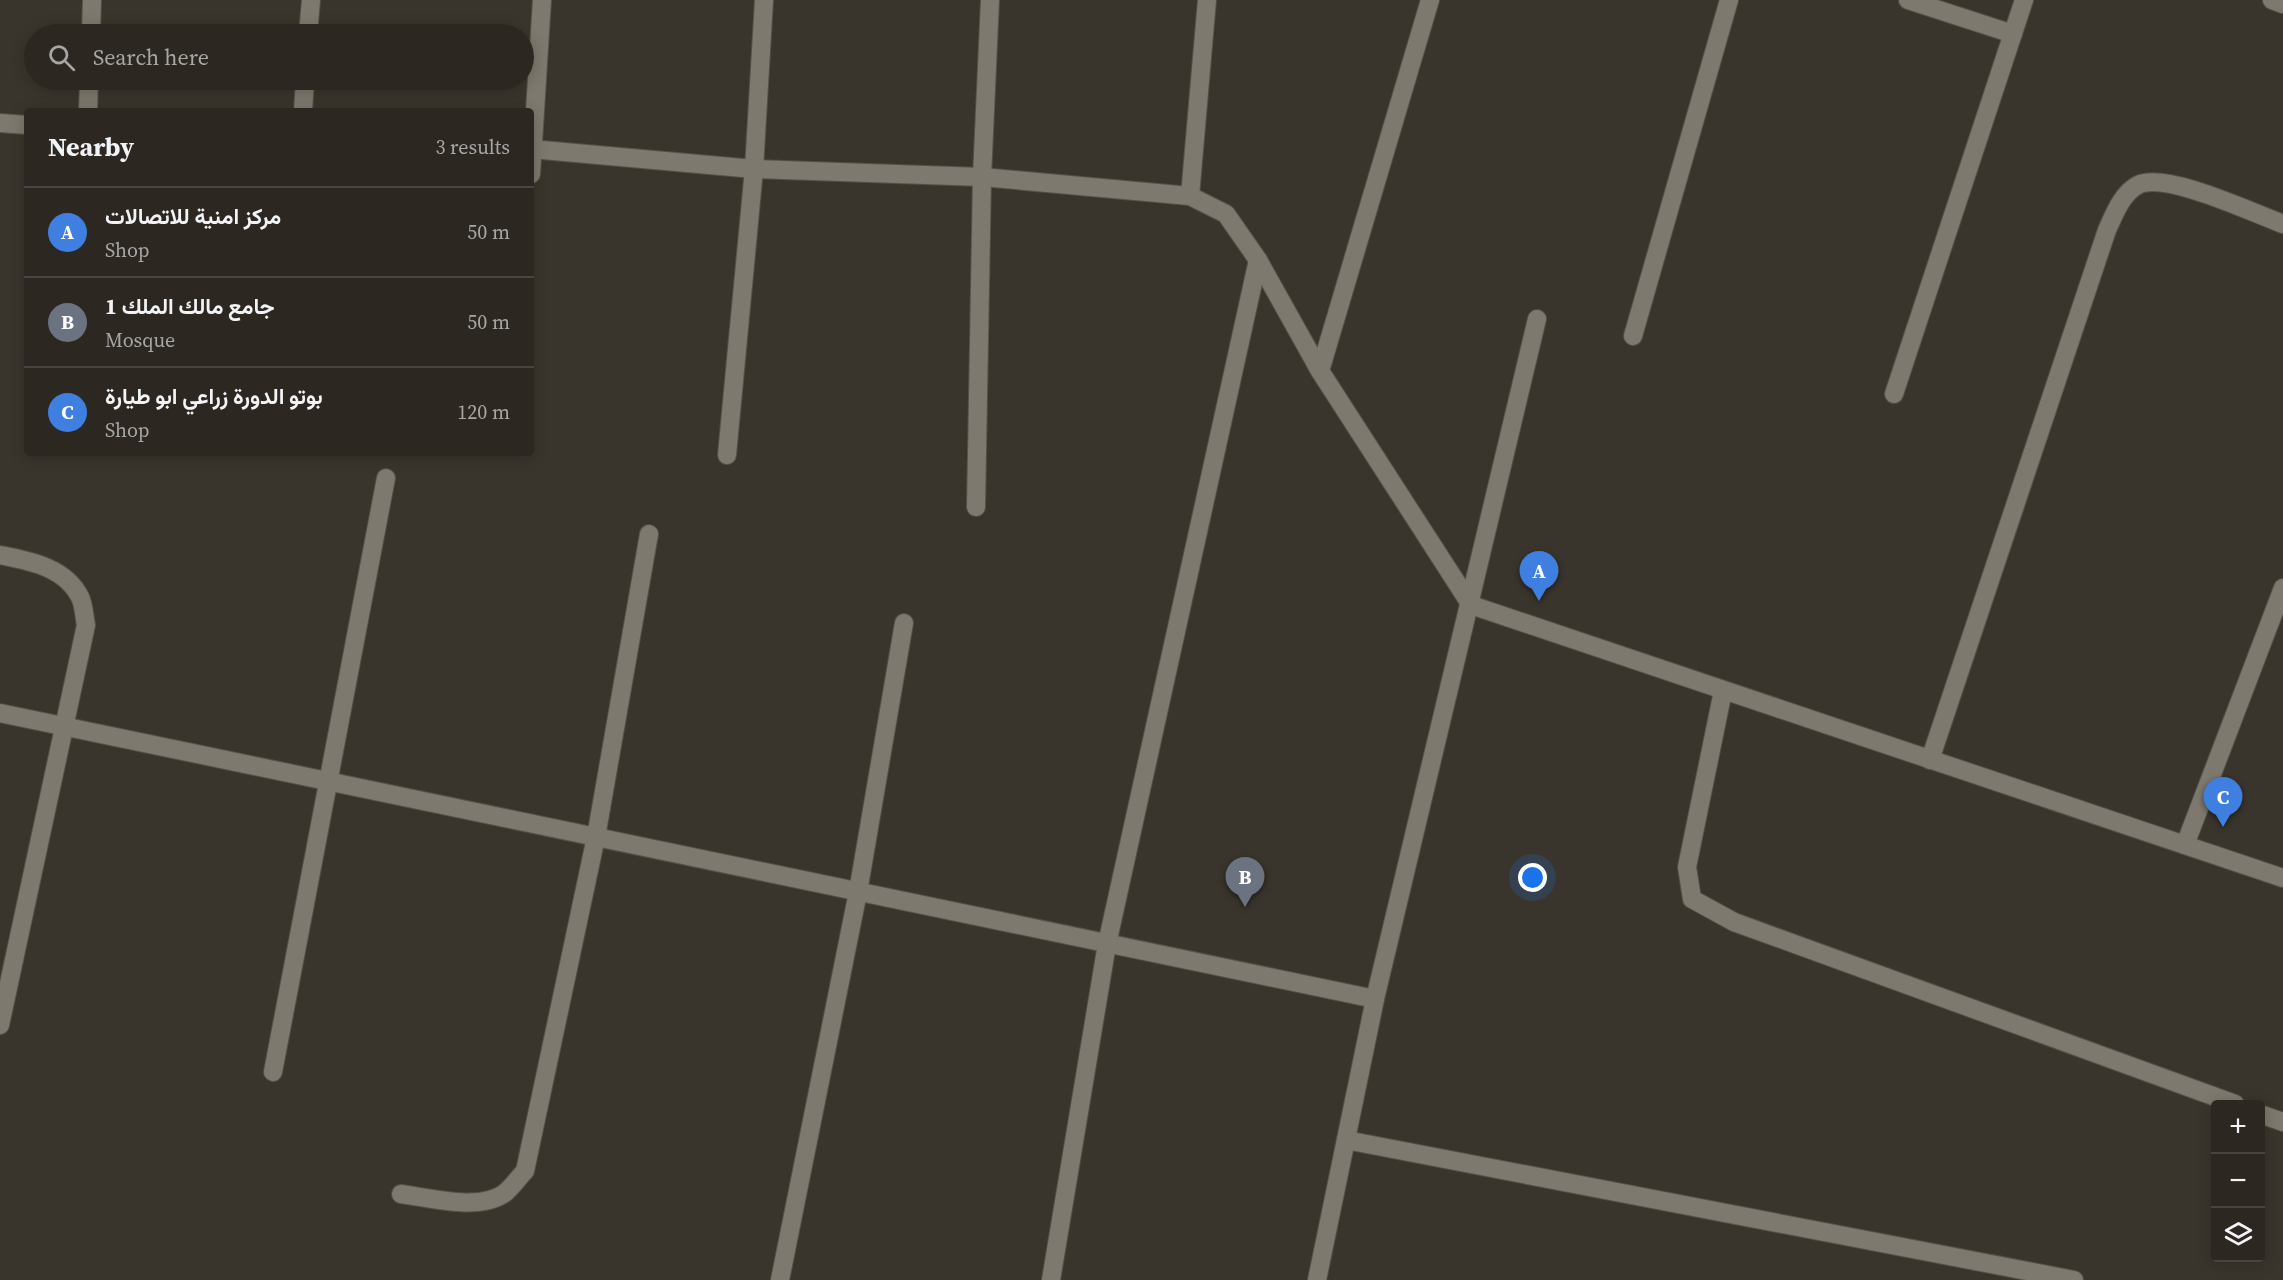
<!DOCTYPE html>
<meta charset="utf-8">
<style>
:root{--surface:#2c2821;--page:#38342e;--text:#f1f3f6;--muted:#a6a6a5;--line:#48443f;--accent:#db2777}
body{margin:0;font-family:"Source Serif 4",Vazirmatn,serif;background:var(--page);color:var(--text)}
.controls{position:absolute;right:18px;bottom:18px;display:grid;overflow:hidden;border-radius:6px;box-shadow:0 3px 15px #0003}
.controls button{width:54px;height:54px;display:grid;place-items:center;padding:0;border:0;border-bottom:2px solid var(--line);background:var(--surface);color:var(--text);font:30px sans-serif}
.you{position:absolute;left:1533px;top:878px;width:21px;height:21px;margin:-15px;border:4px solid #fff;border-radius:50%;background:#1a73e8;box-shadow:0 0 0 9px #1a73e833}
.badge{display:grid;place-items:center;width:39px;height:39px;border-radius:50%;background:var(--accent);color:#fff;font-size:20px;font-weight:700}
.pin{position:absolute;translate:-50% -50px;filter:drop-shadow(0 2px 3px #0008)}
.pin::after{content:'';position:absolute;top:32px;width:21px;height:18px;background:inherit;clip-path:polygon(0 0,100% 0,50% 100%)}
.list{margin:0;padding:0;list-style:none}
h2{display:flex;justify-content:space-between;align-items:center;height:78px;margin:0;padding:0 24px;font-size:26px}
h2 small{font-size:20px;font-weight:400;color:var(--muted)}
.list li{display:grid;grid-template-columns:39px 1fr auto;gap:18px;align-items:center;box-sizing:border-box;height:90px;padding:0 24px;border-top:2px solid var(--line)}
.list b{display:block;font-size:22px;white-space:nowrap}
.list p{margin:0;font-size:20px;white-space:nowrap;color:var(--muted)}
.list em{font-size:20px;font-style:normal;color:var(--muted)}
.icon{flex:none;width:33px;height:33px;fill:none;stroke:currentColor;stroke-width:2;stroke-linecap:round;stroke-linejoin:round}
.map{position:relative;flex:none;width:2283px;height:1280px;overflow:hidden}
.search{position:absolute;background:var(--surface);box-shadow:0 3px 15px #0003;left:24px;top:24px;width:510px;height:66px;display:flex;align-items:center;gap:15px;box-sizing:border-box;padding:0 21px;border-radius:33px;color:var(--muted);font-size:22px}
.panel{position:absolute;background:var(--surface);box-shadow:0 3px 15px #0003;left:24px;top:108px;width:510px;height:348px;border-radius:6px}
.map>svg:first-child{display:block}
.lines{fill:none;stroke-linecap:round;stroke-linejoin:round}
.minor-casing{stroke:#555149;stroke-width:20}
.minor{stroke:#7e796e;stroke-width:18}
</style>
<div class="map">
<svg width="2283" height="1280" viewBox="0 0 2283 1280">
<rect width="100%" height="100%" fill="#3a352c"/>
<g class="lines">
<defs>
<g id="minor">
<path d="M1908 0 2013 34"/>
<path d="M2272 0 2283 4"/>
<path d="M91 34 92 0"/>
<path d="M308 34 311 0"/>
<path d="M88 111 89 80"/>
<path d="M303 111 305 80"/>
<path d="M0 123 27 125"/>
<path d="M531 149 754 169 982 177 1190 196 1226 214 1258 260 1320 371 1471 605 2283 878"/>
<path d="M531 174 542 0"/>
<path d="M1190 196 1207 0"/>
<path d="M1633 336 1729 0"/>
<path d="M1320 371 1430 0"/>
<path d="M1894 394 2024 0"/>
<path d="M727 455 754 169 764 0"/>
<path d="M976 507 982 177 990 0"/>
<path d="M0 555C30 561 65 567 80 597 84 605 84 616 86 625L0 1025"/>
<path d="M1723 691 1687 867 1692 899 1734 922 2235 1104"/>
<path d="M0 713 1375 999"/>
<path d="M1930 760 2107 230C2114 215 2122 193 2138 185 2165 171 2253 213 2283 224"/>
<path d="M2185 845 2283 588"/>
<path d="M273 1072 386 478"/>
<path d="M2260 1114 2283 1122"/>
<path d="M1346 1140 2074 1280"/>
<path d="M401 1194C430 1198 482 1212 506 1192 513 1186 519 1177 525 1171L596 837 649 534"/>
<path d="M780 1280 858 892 904 623"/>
<path d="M1051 1280 1107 944 1258 260"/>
<path d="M1317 1280 1375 999 1537 319"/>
</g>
</defs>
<use href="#minor" class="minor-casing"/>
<use href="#minor" class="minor"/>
</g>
</svg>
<div class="controls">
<button>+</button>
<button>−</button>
<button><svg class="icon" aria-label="layers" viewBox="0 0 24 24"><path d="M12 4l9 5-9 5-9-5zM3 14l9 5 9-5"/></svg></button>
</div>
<div class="you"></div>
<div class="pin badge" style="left:1539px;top:601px;background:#3f7fe0">A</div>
<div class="pin badge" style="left:1245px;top:907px;background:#6b7280">B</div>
<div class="pin badge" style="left:2223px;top:827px;background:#3f7fe0">C</div>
<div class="search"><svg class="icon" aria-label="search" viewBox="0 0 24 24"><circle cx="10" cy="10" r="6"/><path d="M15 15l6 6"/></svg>Search here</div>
<section class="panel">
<h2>Nearby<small>3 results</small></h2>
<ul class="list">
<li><span class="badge" style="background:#3f7fe0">A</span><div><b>مركز امنية للاتصالات</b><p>Shop</p></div><em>50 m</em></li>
<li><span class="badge" style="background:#6b7280">B</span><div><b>جامع مالك الملك 1</b><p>Mosque</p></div><em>50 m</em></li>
<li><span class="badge" style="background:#3f7fe0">C</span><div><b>بوتو الدورة زراعي ابو طيارة</b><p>Shop</p></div><em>120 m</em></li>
</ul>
</section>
</div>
